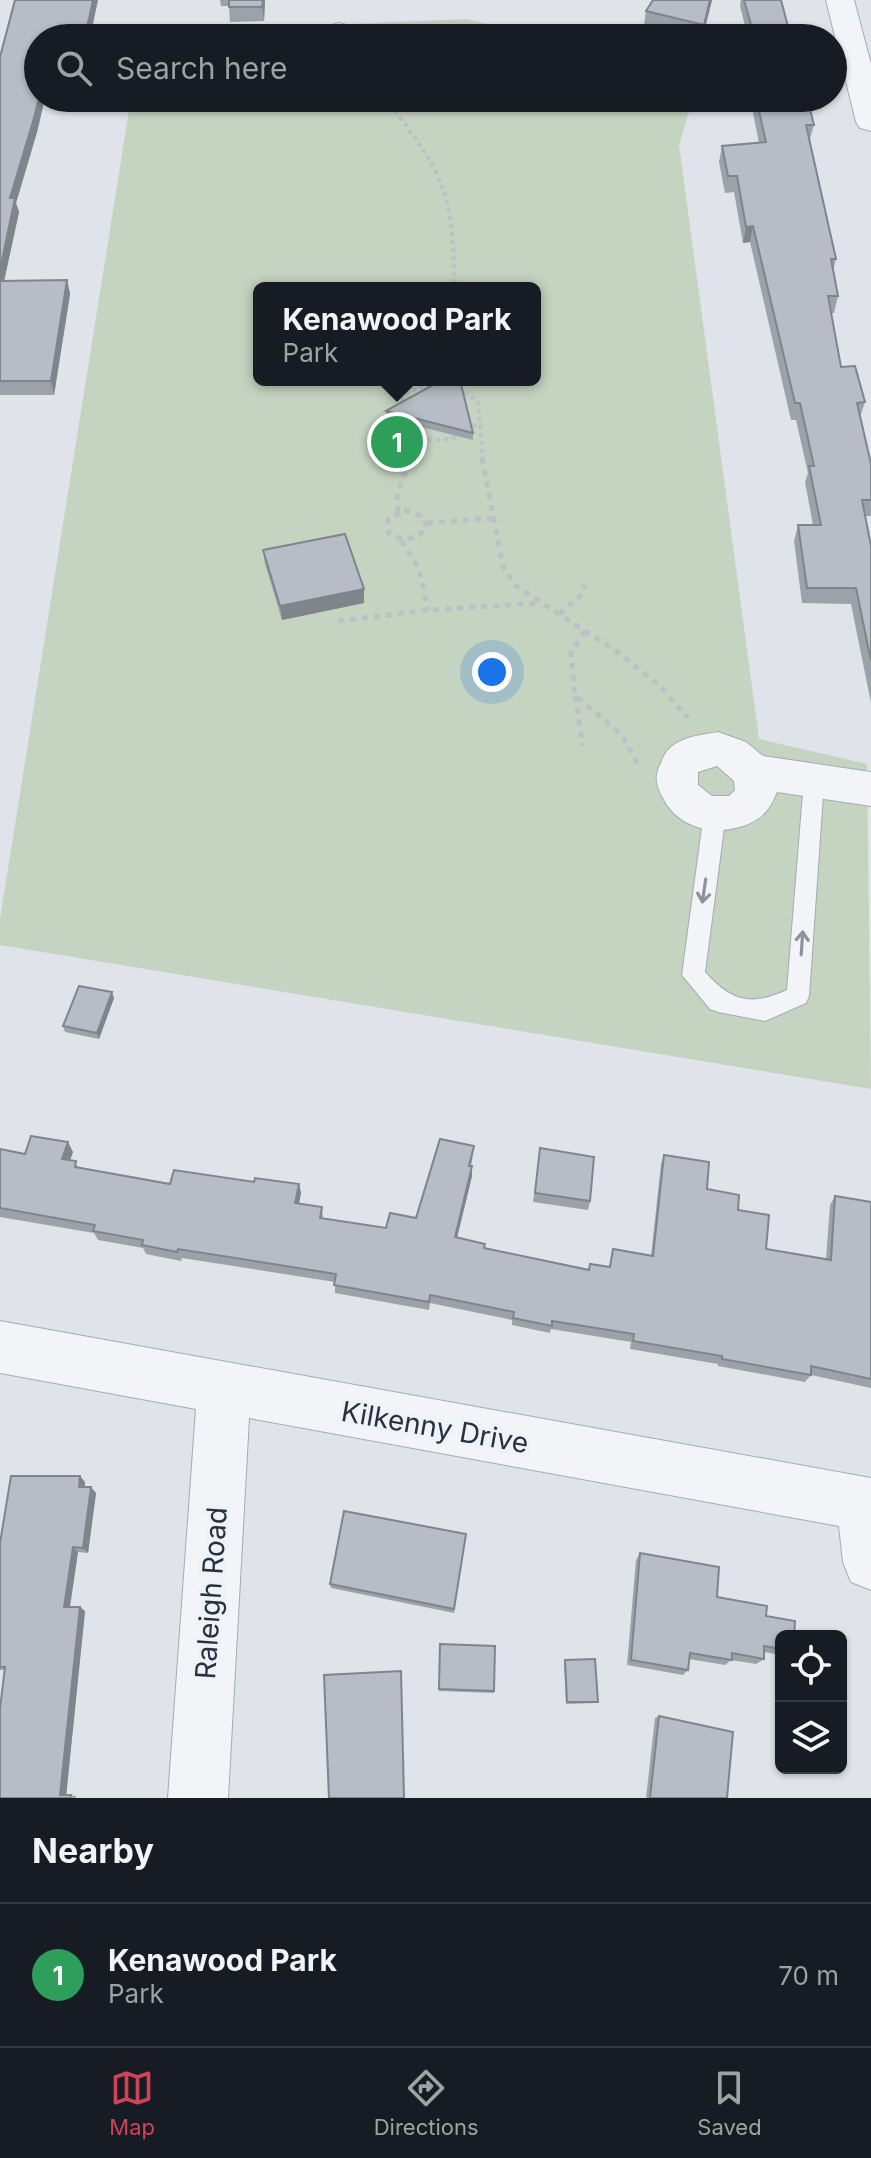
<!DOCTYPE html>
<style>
:root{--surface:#171b24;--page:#20242c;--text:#f1f3f6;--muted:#9ea1a6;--line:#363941;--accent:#cf4357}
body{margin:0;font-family:Inter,sans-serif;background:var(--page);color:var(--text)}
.controls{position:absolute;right:24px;bottom:24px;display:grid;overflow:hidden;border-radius:12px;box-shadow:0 2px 6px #0004}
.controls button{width:72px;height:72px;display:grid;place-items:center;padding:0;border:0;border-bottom:2px solid var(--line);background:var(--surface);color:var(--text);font:40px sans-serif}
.you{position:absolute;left:492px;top:672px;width:28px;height:28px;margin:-20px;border:6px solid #fff;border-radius:50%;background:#1a73e8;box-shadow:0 0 0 12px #1a73e833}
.badge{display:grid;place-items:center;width:52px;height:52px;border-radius:50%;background:var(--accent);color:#fff;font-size:26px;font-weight:700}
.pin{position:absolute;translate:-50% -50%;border:4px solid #fff;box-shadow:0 2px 8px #0006}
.popup{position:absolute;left:253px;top:282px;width:288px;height:104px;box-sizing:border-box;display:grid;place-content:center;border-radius:12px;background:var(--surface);filter:drop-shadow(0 2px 6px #0005);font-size:26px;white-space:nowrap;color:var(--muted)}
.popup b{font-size:30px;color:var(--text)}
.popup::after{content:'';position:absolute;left:50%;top:100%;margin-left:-16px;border:16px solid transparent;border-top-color:var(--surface)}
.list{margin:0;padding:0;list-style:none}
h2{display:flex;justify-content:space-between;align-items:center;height:104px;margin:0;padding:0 32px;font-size:34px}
h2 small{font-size:26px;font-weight:400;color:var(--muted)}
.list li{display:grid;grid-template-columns:52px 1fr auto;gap:24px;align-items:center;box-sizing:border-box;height:144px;padding:0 32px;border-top:2px solid var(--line)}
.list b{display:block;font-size:30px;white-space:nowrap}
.list p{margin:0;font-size:26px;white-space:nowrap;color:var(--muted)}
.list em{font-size:26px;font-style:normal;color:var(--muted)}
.icon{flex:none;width:44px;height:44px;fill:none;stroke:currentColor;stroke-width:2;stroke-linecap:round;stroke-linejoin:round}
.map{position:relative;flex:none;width:871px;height:1798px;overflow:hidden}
.search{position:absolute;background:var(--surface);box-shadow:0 2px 6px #0004;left:24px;right:24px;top:24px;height:88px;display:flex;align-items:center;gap:20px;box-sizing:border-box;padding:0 28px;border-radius:44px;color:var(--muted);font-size:30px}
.sheet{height:248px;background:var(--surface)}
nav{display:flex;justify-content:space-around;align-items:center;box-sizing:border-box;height:112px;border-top:2px solid var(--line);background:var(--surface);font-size:22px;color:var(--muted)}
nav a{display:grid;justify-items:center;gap:4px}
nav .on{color:var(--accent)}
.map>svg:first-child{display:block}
.green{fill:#c5d3c1;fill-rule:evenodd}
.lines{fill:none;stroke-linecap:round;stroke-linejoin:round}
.lane-casing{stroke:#a5aab3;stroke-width:2}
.street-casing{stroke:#a5aab3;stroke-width:2}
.path-far1{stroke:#bdc1c7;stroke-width:4;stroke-dasharray:4 4;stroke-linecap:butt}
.path{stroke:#bdc1c7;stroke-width:5;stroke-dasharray:6 6;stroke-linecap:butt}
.lane{fill:#f2f4f7;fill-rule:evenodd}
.street{fill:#f2f4f7;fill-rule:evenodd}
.wall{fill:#9da2aa}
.shaded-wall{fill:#80848b}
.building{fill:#b7bcc6;stroke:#80848b;stroke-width:2}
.oneway{stroke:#8d929c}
.labels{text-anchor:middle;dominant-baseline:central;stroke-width:8;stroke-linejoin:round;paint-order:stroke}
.near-street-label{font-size:28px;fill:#283140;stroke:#eff2f6}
</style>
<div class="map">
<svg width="871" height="1798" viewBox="0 0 871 1798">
<rect width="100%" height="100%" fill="#e0e3e9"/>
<g class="green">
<path d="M466 19 552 38H140L141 33Z"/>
<path d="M131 98H693L679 145 759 739 867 764 871 1089 0 945V919ZM259 288H535V380H259Z"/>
</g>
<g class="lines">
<defs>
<path id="lane" d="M814 773 821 775 824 781 809 996 806 1003 765 1021 718 1012 710 1009 682 975 704 813 707 807 715 804 723 807 726 813 705 972C731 1001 750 1007 787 990L804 781 807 775Z"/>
<g id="street">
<path d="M826 0H854L871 64V131L860 128 856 122Z"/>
<path d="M339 23 372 32 377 38H302L307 32Z"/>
<path d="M718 732 746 742 763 756 871 772V806L777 792C769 811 762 819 743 826 713 836 678 828 663 798 656 785 654 776 661 763 663 757 666 751 671 747 684 736 702 735 718 732ZM717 766 734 781 735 790 729 796H712L698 785V772Z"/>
<path d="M0 1321 871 1478V1590L851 1582 843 1562 839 1526 249 1418 228 1798H168L196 1409 0 1373Z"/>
</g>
</defs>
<use href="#lane" class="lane-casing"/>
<use href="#street" class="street-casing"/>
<g class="path-far1">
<path d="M385 98C410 131 439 165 448 206 454 233 453 261 455 288"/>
<path d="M458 387 478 402 483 460"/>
<path d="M396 407 409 391 440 384"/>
<path d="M396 417C417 447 452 447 478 422"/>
<path d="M410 460 420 439"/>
</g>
<g class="path">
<path d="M482 458 503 567 516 586 616 651 659 685 688 718"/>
<path d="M404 511C417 512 424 515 427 528 416 541 403 541 389 534L388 519Z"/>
<path d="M398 512 397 494 411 458"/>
<path d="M427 523 494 518"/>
<path d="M401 541 419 568 428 610"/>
<path d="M559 614 580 596 585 585"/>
<path d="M338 621 428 610 540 603"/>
<path d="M585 631 571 653 575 695 622 735 639 767"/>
<path d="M575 696 583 746"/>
</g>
<use href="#lane" class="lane"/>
<use href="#street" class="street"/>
</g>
<g class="wall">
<path d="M220 0H265L264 21 230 22 229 6H221Z"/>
<path d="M712 0 703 38H695L644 25 646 11Z"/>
<path d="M741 0H781L791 38H748L740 6Z"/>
<path d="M12 15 90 38H38V98H45L37 132 16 203 19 212 4 281 67 280 70 294 54 395H0V57Z"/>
<path d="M753 98H807L814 125 809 142 836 259 833 271 838 296 834 313H831L841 367 865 402 860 417 871 464V516H865L871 546V703L851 604 802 603 794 541 798 525H813L805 482 808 473 796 420H791L750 242 743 243 734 192 725 193 719 162 722 146 759 143 752 108Z"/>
<path d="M386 411 473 433V440L386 418Z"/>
<path d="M263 550 364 589V603L282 620 265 564Z"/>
<path d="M114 998 99 1039 65 1032 63 1026Z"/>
<path d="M540 1148 590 1201 588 1210 533 1202Z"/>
<path d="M0 1149 25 1154 73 1152 70 1160 80 1168 170 1184 254 1182 299 1184 301 1193 299 1204 322 1207 323 1218 386 1228 416 1218 473 1155 471 1166 472 1176 457 1237 484 1248 589 1269 609 1267 613 1249 651 1256 661 1164 664 1155 707 1189 738 1210 766 1249 826 1259 830 1205 835 1196 871 1202V1388L811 1375 805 1382 718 1366V1364L630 1349 631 1342 551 1329 550 1333 512 1325V1320L430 1303 429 1310 335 1293V1282L182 1258 181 1261 146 1254 143 1248 98 1240 94 1233 0 1217Z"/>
<path d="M85 1482V1487L96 1493 88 1553 78 1552 70 1607 85 1611 66 1795 76 1796V1798H0L5 1670H0V1543Z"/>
<path d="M466 1534 454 1613 331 1588 330 1584Z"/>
<path d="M640 1553 717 1597 766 1616 781 1636V1655L764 1652V1659L756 1664 731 1660 725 1665 689 1659 688 1670 683 1675 627 1665 636 1560Z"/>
<path d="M440 1644 494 1691V1693L439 1691Z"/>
<path d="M565 1660 598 1702 596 1703 566 1704 564 1662Z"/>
<path d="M659 1716 727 1798H646L655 1718Z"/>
</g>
<g class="shaded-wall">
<path d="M93 0H98L90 38H85Z"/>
<path d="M263 0H265L264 21 262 7Z"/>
<path d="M710 0H712L702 38 704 25Z"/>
<path d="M39 98H45L37 132 16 203 19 212 1 295 0 290V270L10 198Z"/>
<path d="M753 226 750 242 743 243 746 227Z"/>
<path d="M67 280 70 294 54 395 51 381Z"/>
<path d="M364 589V603L282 620 280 606Z"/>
<path d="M112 992 114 998 99 1039 97 1033Z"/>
<path d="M68 1142 73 1152 67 1168 62 1159Z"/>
<path d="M472 1166V1176L455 1246V1237Z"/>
<path d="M299 1184 301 1193 297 1212 295 1203Z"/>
<path d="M80 1476 85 1482 84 1493 79 1487Z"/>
<path d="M91 1487 96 1493 88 1553 83 1548Z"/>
<path d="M73 1547 78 1552 69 1612 64 1607Z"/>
<path d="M80 1607 85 1611 66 1797 60 1795Z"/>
</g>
<g class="building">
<path d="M15 0H93L85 37H53L52 38H38L39 98 34 118 10 198H15L0 270V57Z"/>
<path d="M229 0H263L262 7H229Z"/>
<path d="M653 0H710L704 25 646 11Z"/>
<path d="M744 0H781L791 38H763L754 35Z"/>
<path d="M756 98H807L814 125H806L836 259H831L838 296H828L841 367 855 366 865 402 857 403 871 464V500H862L871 546V661L856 588H807L798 525H821L809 466H814L800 403H795L753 226 746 227 737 176H728L722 146 766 142Z"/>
<path d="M67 280 51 381H0V281Z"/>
<path d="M442 380H460L473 433 386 411Z"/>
<path d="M345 534 364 589 280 606 263 550Z"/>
<path d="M79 986 112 992 97 1033 63 1026Z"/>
<path d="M31 1136 68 1142 62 1159 76 1161 75 1167 170 1184 174 1170 254 1182 255 1178 299 1184 295 1203 322 1207 320 1218 386 1228 390 1213 416 1218 440 1139 474 1146 469 1166H472L455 1237 485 1244 484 1248 589 1270 590 1264 610 1267 613 1249 653 1256 664 1155 709 1162 707 1189 739 1195 738 1210 769 1215 766 1249 831 1260 835 1196 871 1202V1379L811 1366V1375L722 1359V1356L633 1341 634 1334 552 1321V1326L513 1318 514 1312 430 1295 429 1302 334 1285 336 1274 178 1249 177 1252 142 1245 143 1240 93 1231 95 1225 0 1208V1149L25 1154Z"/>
<path d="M540 1148 594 1157 590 1201 535 1193Z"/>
<path d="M11 1476H80L79 1487H91L83 1548 73 1547 64 1607H80L60 1795H71L70 1798H0V1709L5 1667H0V1543Z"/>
<path d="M344 1511 466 1534 454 1609 330 1584Z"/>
<path d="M640 1553 719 1567 717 1597 767 1606 766 1616 795 1621 794 1636H781V1649L764 1646V1659L732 1653V1660L690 1653 688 1670 631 1660Z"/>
<path d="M440 1644 495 1646 494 1691 439 1689Z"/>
<path d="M595 1659 598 1702H567L565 1660Z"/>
<path d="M401 1671 404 1798H329L324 1675Z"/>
<path d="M659 1716 733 1732 727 1798H650Z"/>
</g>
<defs><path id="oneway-shaft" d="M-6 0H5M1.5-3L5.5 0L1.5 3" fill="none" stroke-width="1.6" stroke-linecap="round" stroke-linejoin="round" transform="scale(2)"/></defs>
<g class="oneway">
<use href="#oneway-shaft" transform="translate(704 891) rotate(98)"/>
<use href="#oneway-shaft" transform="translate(802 943) rotate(-86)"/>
</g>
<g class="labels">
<g class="near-street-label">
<text transform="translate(435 1427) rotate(10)">Kilkenny Drive</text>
<text transform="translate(211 1593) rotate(-86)">Raleigh Road</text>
</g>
</g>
</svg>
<div class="controls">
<button><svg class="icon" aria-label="locate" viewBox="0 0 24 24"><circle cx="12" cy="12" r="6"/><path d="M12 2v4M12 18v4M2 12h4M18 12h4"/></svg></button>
<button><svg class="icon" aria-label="layers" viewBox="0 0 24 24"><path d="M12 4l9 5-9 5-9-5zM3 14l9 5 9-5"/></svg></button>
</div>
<div class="you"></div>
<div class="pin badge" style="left:397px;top:442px;background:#2e9e5b">1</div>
<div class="popup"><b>Kenawood Park</b>Park</div>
<div class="search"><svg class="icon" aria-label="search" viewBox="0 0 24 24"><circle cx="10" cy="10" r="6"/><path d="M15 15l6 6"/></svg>Search here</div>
</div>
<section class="sheet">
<h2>Nearby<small></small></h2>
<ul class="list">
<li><span class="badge" style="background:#2e9e5b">1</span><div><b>Kenawood Park</b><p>Park</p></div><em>70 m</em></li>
</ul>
</section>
<nav>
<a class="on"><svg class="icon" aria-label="map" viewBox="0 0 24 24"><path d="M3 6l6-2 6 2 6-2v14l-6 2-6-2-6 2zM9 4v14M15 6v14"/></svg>Map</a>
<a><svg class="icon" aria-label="directions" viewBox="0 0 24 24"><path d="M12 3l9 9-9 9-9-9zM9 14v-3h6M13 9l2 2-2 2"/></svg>Directions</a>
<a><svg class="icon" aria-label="saved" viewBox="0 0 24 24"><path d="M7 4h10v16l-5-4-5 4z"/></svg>Saved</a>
</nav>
